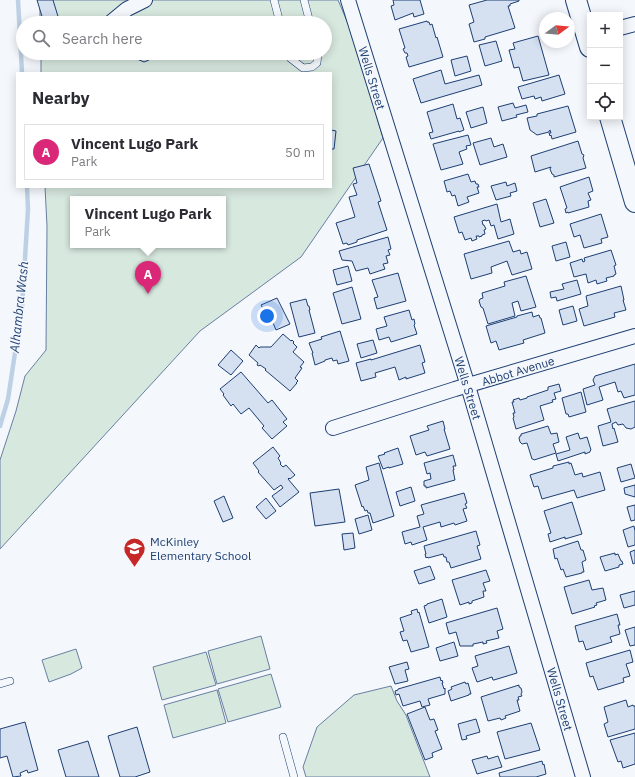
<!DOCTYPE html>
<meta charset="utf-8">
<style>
:root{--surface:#fff;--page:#f2f2f3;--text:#2b2b33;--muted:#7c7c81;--line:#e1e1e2;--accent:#db2777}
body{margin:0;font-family:"IBM Plex Sans",sans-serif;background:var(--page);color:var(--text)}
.controls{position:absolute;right:12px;top:12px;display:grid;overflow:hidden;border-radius:0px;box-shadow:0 2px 10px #0003}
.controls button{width:36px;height:36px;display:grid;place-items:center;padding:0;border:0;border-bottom:1px solid var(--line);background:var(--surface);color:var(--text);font:20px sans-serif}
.compass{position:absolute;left:539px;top:12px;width:36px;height:36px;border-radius:50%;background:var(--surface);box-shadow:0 2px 10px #0003;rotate:74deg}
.you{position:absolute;left:267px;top:316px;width:14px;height:14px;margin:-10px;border:3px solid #fff;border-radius:50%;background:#1a73e8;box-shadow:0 0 0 6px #1a73e833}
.badge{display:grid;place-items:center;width:26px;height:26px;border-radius:50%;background:var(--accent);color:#fff;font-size:13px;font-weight:700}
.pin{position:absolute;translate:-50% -33px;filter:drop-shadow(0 1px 2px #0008)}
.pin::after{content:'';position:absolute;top:21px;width:14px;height:12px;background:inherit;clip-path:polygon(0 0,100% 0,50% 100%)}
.popup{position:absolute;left:70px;top:196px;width:156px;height:52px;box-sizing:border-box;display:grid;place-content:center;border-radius:0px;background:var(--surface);filter:drop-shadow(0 1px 3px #0005);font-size:13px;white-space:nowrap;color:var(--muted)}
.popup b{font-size:15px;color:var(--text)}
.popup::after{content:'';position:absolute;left:50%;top:100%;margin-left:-8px;border:8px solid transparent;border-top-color:var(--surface)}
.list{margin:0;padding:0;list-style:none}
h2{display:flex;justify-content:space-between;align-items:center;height:52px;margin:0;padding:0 16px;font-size:17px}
h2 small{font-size:13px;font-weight:400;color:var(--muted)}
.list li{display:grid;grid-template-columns:26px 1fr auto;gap:12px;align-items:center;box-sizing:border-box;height:56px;margin:0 8px 8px;padding:0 8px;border:1px solid var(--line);border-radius:0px}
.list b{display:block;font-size:15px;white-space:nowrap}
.list p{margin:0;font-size:13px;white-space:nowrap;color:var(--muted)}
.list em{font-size:13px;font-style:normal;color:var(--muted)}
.icon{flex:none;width:22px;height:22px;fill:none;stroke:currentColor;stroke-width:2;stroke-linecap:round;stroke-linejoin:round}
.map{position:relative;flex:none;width:635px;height:777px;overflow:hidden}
.search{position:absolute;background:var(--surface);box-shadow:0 2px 10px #0003;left:16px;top:16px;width:316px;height:44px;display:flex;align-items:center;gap:10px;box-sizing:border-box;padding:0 14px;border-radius:22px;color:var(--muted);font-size:15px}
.panel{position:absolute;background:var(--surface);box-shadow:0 2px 10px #0003;left:16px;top:72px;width:316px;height:116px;border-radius:0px}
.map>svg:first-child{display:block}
.green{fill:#d7e8df;stroke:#687fa3;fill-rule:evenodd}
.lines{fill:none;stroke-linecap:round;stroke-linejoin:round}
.stream{stroke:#bed0e5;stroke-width:4.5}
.building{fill:#d5e0f0;stroke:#1d3f73}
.lane-casing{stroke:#1d3f73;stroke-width:8}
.street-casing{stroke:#1d3f73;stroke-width:16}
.secondary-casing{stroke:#1d3f73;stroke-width:22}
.lane{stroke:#f4f7fb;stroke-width:7}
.street{stroke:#f4f7fb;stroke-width:14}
.secondary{stroke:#f4f7fb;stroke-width:20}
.labels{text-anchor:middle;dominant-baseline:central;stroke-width:3;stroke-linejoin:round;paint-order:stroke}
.street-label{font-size:12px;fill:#1d3f73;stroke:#f4f7fb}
.poi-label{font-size:12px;fill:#1d3f73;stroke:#f4f7fb;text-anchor:start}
.water-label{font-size:13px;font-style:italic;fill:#1d3f73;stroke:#f4f7fb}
</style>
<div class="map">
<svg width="635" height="777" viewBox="0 0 635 777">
<rect width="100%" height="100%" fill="#f4f7fb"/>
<g class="green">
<path d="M40 0H338L352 33 383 138 301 257 200 331 0 549V460L16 411 25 376 46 350 47 226 45 187H331V73H41V53H325V23H40ZM73 199H223V245H73Z"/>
<path d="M261 636 270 669 217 684 208 651Z"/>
<path d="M76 649 82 668 71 674 49 682 42 660Z"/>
<path d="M206 652 216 685 162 700 153 667Z"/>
<path d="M271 674 281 707 228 722 218 689Z"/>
<path d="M391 686 397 701 406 715 430 777H306L303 767 317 727 354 695Z"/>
<path d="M217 690 226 723 173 738 164 705Z"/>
</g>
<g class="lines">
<g class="stream">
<path d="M18 0 22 73"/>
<path d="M0 426 8 399 22 307 28 209 27 187"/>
</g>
</g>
<g class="building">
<path d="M37 0H53L60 23H44Z"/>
<path d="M393 0H420L424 14 414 17 413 13 395 20 391 6 394 5Z"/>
<path d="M487 0H519V1L510 4V6H508L515 28 485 37V39L474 42 469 24 474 22 469 5Z"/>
<path d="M427 21V22H429L430 25 432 24 436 38 437 37 443 57 409 67 406 57 408 56 407 53H405L403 49 405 48 399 29Z"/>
<path d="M538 36 549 75 523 81 519 67 514 68 509 50 515 49 513 43Z"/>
<path d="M496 41 502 61 485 66 479 45Z"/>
<path d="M134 53H153L151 58 149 60 144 62 137 59Z"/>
<path d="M467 56 471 71 455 76 451 60Z"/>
<path d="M441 70 445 84 479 75 482 85 421 103 413 79Z"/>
<path d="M559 75 565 94 542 101 541 97 535 99 534 96 522 99 518 87Z"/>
<path d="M513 103 515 108 526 105 528 112 516 115 517 117 502 121 498 107Z"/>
<path d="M453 104 457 119 460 118 464 130 459 132V131L431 139 429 133 433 132 427 112Z"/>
<path d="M568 106 576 132 552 139 551 135 550 136 549 133H551L550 130 549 131V132L537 135 530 130 527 118 537 116V114Z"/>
<path d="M483 107 487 123 471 128 466 112Z"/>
<path d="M331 130 336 131 334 149H331Z"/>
<path d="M468 135 471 145 466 146 467 149 459 152 463 164 441 170 433 144Z"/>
<path d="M491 138 494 147 503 144 507 157 480 165 473 143Z"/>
<path d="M578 141 582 154 584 155 583 158 586 168 554 177V175L552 174 550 169 551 167 535 172 531 156Z"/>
<path d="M369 164 381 201 378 202 387 230 357 240V242L348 245 347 243 343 244 336 223 355 217 349 197 357 195 353 184 357 183 353 168Z"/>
<path d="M468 174 471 182 475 181 476 184H478L479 187H477L479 193 467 197 469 202 458 206 455 195 452 196 450 191 447 192 444 181Z"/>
<path d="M589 177 593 191 588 193 591 200 588 201 589 207 568 213V212L566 213 565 209 567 208 560 187Z"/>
<path d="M506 182 507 186 515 183 517 191 510 193 511 196 496 200 491 186Z"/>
<path d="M546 199 554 223 540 227 533 203Z"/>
<path d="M497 204 501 222 510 219 514 234 498 239 494 225 491 226 489 220 486 221 485 220 482 221 483 225H484L486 229 484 230 485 234 482 235V236L479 237V236H476L477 239 472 241 471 238 465 240 462 232 459 233 454 217Z"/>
<path d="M601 214 608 237 601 239 602 243 584 248 580 235 574 237 570 224Z"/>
<path d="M388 237 391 249 388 250 390 255 386 256 388 263 383 264 385 269 370 274 368 268 356 271 352 261 342 260 339 251Z"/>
<path d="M509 241 513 252 520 250 521 254 527 252 532 269 512 275 507 261 491 267 492 273 471 279 464 254Z"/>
<path d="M566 242 570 257 556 261 552 246Z"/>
<path d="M611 250 616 265 614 266 616 274 614 275V276L606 278 607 281 597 284 596 280 588 283 586 274 574 277 570 263 582 259 583 262 585 261 584 258Z"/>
<path d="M348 266 352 281 337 285 333 270Z"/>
<path d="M398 273 406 301 377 309 374 298 378 297 372 280Z"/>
<path d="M526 276 536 307 521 311 518 301 512 303 515 316 488 324 483 308 481 307 479 301 480 299 483 298 482 293 505 286 504 282Z"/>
<path d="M577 280 581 294 557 301 556 297 551 298 550 292 564 289 562 284Z"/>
<path d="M621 286 624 300H623L626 310 614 313 615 317 584 326 579 309 588 306 586 296Z"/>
<path d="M352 287 361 319 342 324 333 293Z"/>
<path d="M277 298 290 324 276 330 268 311 265 312 261 305Z"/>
<path d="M306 299 308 306H309L310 310H309L315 333 299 337 290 303Z"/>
<path d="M573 306 577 321 563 325 559 310Z"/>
<path d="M409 310 412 320 414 319 415 324 414 325 417 334 391 342 389 337 379 340 376 329 387 326 384 317Z"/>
<path d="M532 312 533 317 539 315 540 318H541L545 333 523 340 524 343 499 350 496 341 491 343 486 326 517 317V316Z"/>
<path d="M340 331 349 361 338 364 337 360 333 361 332 358 325 360V361L315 365 312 353H313L309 343 322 339 321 337Z"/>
<path d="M283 334 291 341 292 340 294 342 293 343 297 347 293 352 304 362 300 367 302 368 295 378 298 381 296 383H297L290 391 265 370 266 369 260 365 259 366 257 365 258 363 249 355 256 345 259 348 260 347H271Z"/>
<path d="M373 340 377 353 361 358 357 344Z"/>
<path d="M420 345 425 362 422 363 425 373 406 379V377L399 380 395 367 375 373 376 377 361 381 356 363 371 359V360Z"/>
<path d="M231 350 243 361 231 375 218 365Z"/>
<path d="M635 364V395L624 398 621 391 618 392 615 382 599 387 603 400 587 405 583 389 595 385 593 380 595 376Z"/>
<path d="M241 372 268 403 272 400 287 419 283 422 287 426 272 439 262 428 264 426 249 408 241 414 233 404 231 406 223 395 224 394 220 389Z"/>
<path d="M559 384 561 391 554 393 556 399 552 400 553 402 540 406 544 420 516 429 513 418 514 417 513 413H515L512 402H514L513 400 519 398 520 400 527 398V397L548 390V387Z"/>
<path d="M581 392 586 412 569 417 568 414H566L562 398Z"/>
<path d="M635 401V427L631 429 626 428 623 424 618 425 616 422 612 424 613 429 614 428 618 442 603 446 598 426 611 422 607 409Z"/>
<path d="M443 421 445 429H444L450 449 427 456 425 452 416 455 410 436 429 430 427 426Z"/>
<path d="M548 426 551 434 557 433 559 442 553 444 556 453 534 460 533 459H532L527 443 522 444 520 442 519 438 520 436H521V434Z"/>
<path d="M578 433 580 439 587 437 591 450 590 451V452L585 454V452L558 461 556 454 570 450 566 437Z"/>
<path d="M273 447 280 456 278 458 281 463 280 464 283 467 286 465 295 475 290 479 289 478 288 479 299 492 280 507 272 496 283 488 281 485 274 490 258 472 259 471 253 463Z"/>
<path d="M398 448 403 464 389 468V467L383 469 378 456 385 454 384 453Z"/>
<path d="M453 455 456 466H453L454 470H453L455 480 426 488V486H424V481L431 479 430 473 427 474 424 463Z"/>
<path d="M569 462V464L571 463 575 475 582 473 583 477 600 472 605 490 577 498 574 490 542 499 538 486 534 487 530 475 553 468V466Z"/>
<path d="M379 463 394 516 373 523 370 513H368L367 510 365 511 363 506 362 507 355 485 369 480 366 467Z"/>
<path d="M631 464 635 478 621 482 617 468Z"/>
<path d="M635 485V497L625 494 624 488Z"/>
<path d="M411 487 415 501 400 506 396 492Z"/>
<path d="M339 489 345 522 315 526 310 493Z"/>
<path d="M464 493 467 503 465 504 467 508 463 509 467 521 455 525 454 523 441 527 440 522 423 527 427 540 412 545 411 542 405 544 402 532 420 527 417 516 424 514 421 505Z"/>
<path d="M224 496 233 518 223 522 214 501Z"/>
<path d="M266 498 276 511 266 519 256 507Z"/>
<path d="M572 502 582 534 565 539V537L550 542 548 534 551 533 544 511Z"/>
<path d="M635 505V520L631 521 627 507Z"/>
<path d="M368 515 372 530 359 534 355 519Z"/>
<path d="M634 526 635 531V545L628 547 623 530Z"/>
<path d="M476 531 480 545 477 546 481 559 451 568 449 562H447L446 557H444L443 554 428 558 427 557 426 558 425 554H426L424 546Z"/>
<path d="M353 533 355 548 344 550 342 534Z"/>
<path d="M578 541 581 550H583L586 560 582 562 584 572H582V573L566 577 563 569 561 570 557 558 555 559 553 549Z"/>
<path d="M635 550V563L633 564 630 552Z"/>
<path d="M615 553V555L618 554 621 561H622L623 564 619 565V567L605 571 600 557Z"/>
<path d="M430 566 435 579 419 584 414 571Z"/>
<path d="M486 570 490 581 483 583 486 591H483L484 597 472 601V603L469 604V602L460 605 452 580Z"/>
<path d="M589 580 592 590 603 588 606 600 596 603 597 605 594 606 595 607 572 614 564 587Z"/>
<path d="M635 591V605L624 608 620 595Z"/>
<path d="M442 599 447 617 429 623 424 606 427 605V604Z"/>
<path d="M497 608 503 629 497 631 499 638 486 641 487 643 483 644V642L473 644V646H460L456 632 449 634 446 623Z"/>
<path d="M417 609 418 613 419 612 429 647 411 652 407 640 403 641 400 632 404 631 400 618 412 614 411 611Z"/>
<path d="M617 614 620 625H618L620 634 610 637 612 642 586 650 583 641 579 642 575 626Z"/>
<path d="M635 627V645L630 646 625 630Z"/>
<path d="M454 642 458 656 440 661 436 648Z"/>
<path d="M509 646 517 673 494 680H493L492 677 477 682 472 668 478 666 475 656Z"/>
<path d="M630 650 633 662 626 664 630 676 623 678 624 682 598 690 593 676 590 677 586 663Z"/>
<path d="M407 662 409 669 405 670 408 681 395 684 389 667Z"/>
<path d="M440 677 441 681 442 680 443 683H442L444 689 445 688V694L428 699 430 705 422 707 420 701 403 706 399 694 396 695 395 691 398 690V689Z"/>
<path d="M465 682 466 684 468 683 471 694H469V695L451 701 448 691 452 689 451 687Z"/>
<path d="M519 685V687L521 688 522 692 521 694 522 696 518 697 519 700H517L520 711 505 716 506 718 501 720 500 718 488 721 481 697Z"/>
<path d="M626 700 628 707 633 705V706H635V729L608 737 604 724 608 722 604 707Z"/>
<path d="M425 707 430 720 434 719 438 730 435 731 442 749 432 753 433 757 425 760 407 714Z"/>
<path d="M476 719 480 732 466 736 467 739 462 740 458 724Z"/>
<path d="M25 722 38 770 28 773 27 770 20 773 21 776 13 777 7 756 0 758V729Z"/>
<path d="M531 723 540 750 505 759 497 732Z"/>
<path d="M137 727 150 772 135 777H120L108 736Z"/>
<path d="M635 733V764L623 768 621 761 618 762 610 740Z"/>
<path d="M88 741 99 777H66L58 750Z"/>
<path d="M487 756 488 759 498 756 502 767 477 774 472 760Z"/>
<path d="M542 761 543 765 544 764 546 774 536 777H500L499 773Z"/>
</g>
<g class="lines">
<defs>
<g id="lane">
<path d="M274 0 280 23"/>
<path d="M304 0 310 23"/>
<path d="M289 53 290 58 303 68 312 67 317 63 318 53"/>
<path d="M0 684 10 681"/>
<path d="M283 737 294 777"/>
</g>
<g id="street">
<path d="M348 0 468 386 583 777"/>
<path d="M110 23 127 9 145 0"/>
<path d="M620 28 635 24"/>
<path d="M333 428 455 389 635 336"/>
</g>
<g id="secondary">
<path d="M576 0 590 47"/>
<path d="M610 117 635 202"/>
</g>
</defs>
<use href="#lane" class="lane-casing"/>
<use href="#street" class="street-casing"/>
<use href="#secondary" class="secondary-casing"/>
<use href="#lane" class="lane"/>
<use href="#street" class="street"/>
<use href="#secondary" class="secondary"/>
</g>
<defs>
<symbol id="school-pin" viewBox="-11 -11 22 30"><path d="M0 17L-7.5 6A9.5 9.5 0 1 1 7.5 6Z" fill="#c62828" stroke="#f4f7fb"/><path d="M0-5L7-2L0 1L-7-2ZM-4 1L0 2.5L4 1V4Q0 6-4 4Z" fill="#fff"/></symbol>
</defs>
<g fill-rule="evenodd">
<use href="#school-pin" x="122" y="536" width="25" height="34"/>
</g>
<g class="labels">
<g class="street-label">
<text transform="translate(372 78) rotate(73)">Wells Street</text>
<text transform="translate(518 371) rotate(-17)">Abbot Avenue</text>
<text transform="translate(468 388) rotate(73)">Wells Street</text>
<text transform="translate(560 699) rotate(74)">Wells Street</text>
</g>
<g class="poi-label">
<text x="150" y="541">McKinley<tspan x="150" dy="14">Elementary School</tspan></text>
</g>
<g class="water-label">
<text transform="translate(19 307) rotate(-84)">Alhambra Wash</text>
</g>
</g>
</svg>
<div class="controls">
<button>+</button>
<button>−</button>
<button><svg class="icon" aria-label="locate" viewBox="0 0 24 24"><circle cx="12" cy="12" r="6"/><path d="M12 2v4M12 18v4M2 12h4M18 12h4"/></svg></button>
</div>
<svg class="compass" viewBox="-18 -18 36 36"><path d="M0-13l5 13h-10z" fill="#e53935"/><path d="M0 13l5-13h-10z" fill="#7c7c81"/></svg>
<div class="you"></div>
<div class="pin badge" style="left:148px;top:294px">A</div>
<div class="popup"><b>Vincent Lugo Park</b>Park</div>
<div class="search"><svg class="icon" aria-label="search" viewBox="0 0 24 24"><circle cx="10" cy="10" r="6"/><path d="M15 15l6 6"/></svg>Search here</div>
<section class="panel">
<h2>Nearby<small></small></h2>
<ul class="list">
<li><span class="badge">A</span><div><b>Vincent Lugo Park</b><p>Park</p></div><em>50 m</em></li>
</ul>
</section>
</div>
